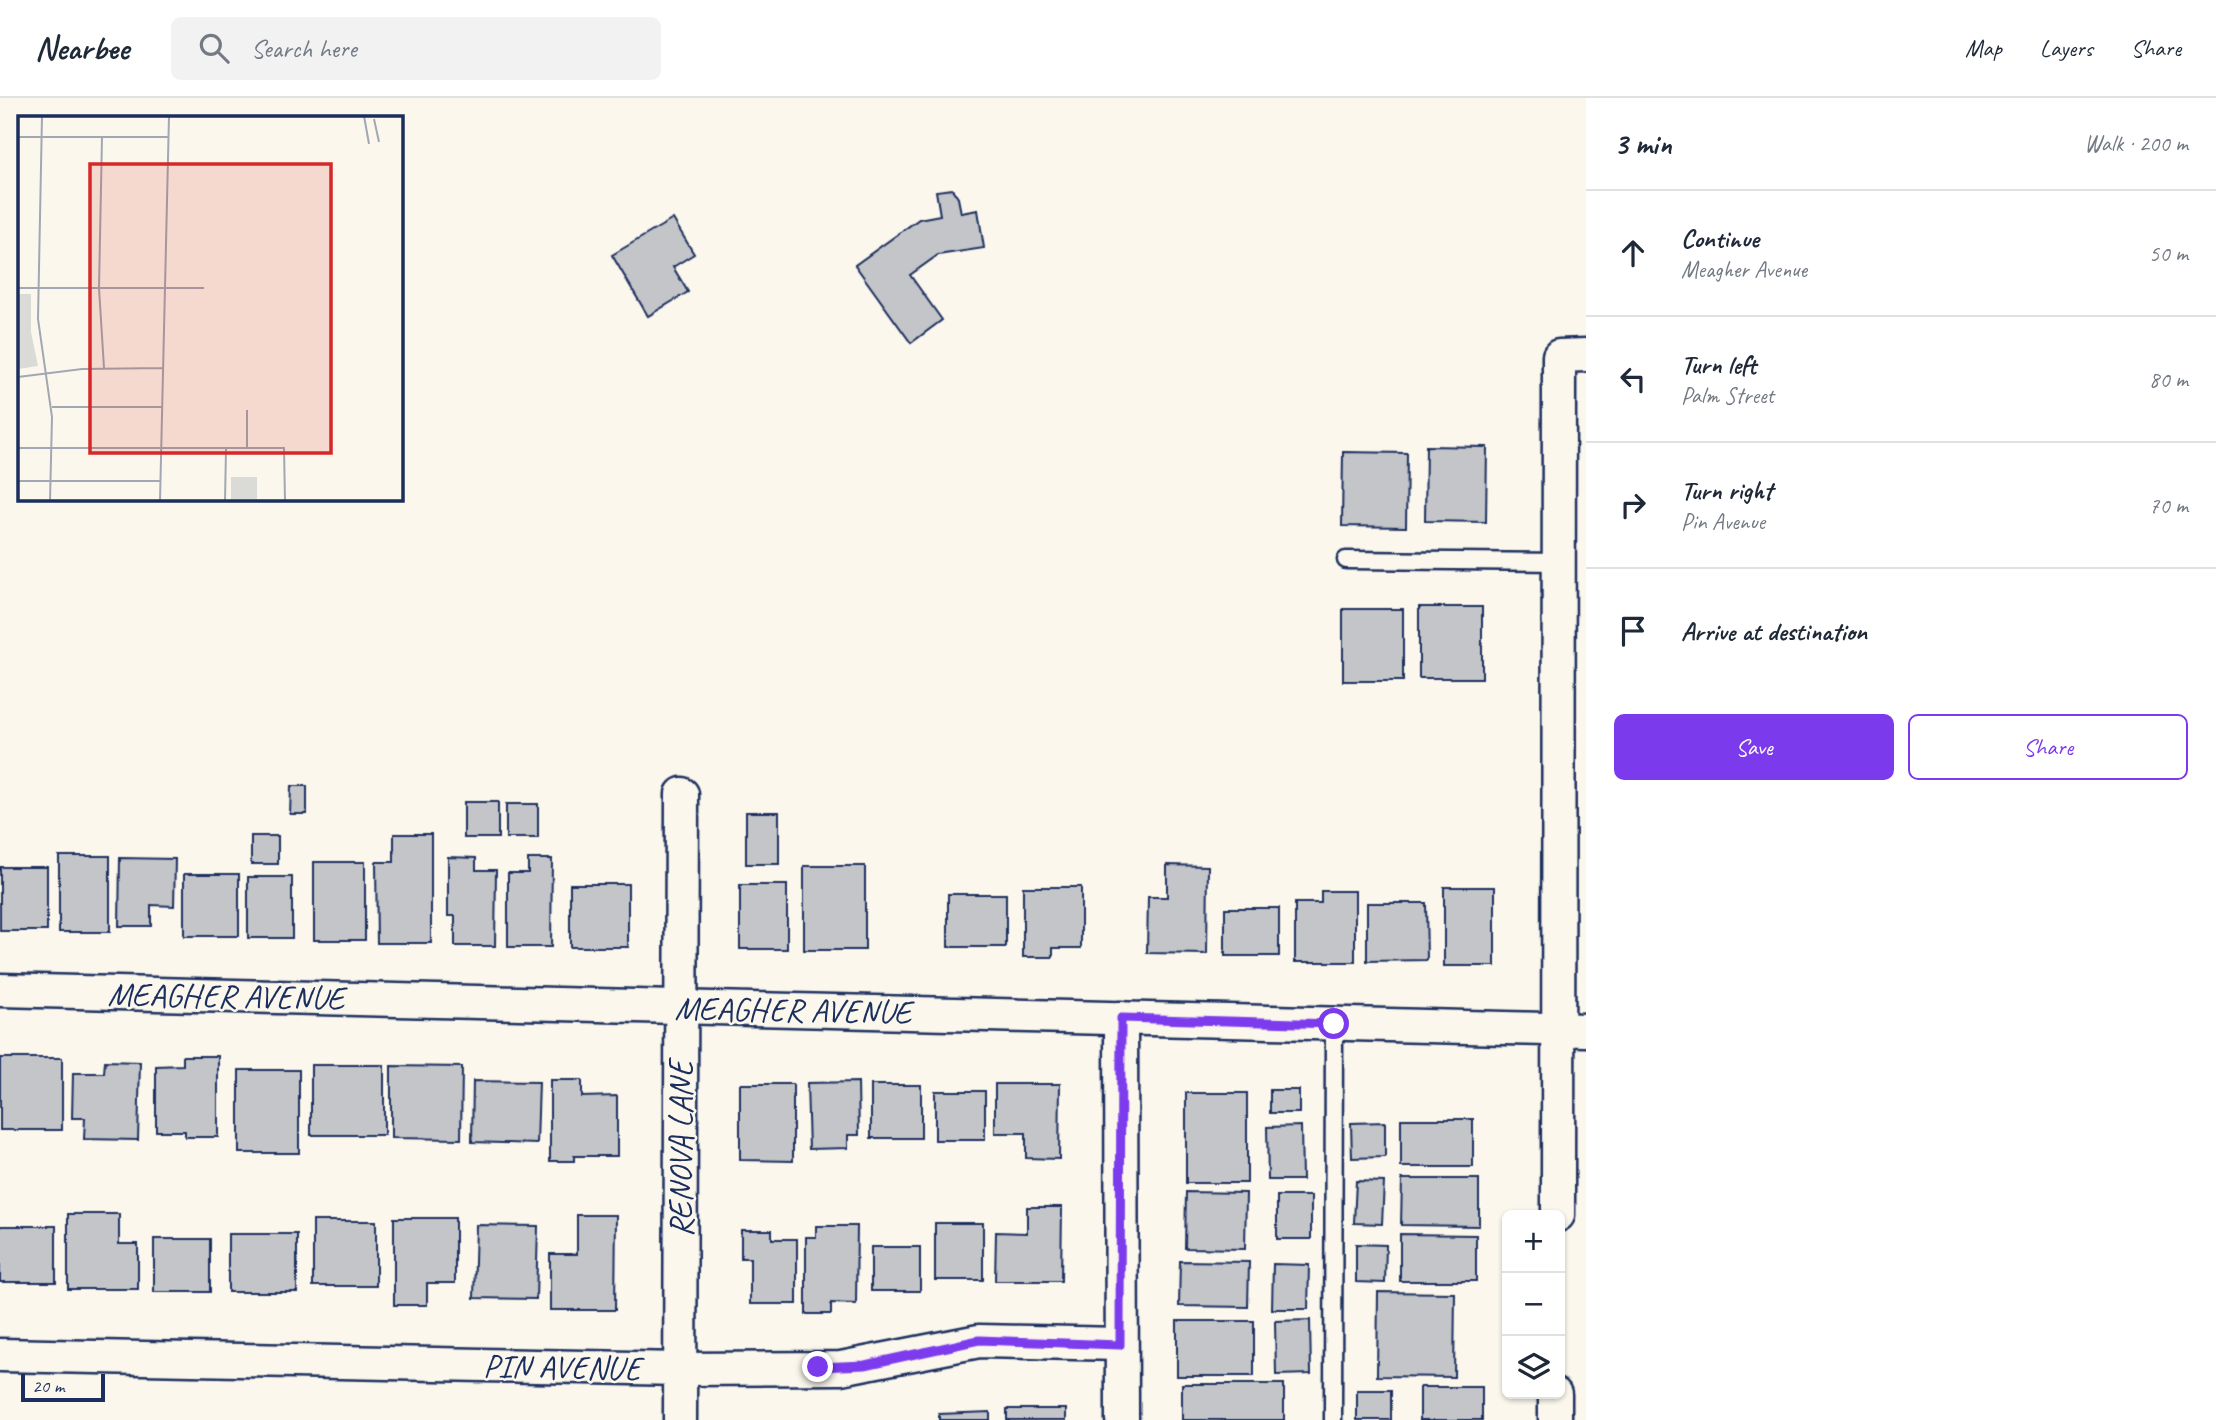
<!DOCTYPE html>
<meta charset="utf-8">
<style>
:root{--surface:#fff;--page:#f2f2f3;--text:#1f2937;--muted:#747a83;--line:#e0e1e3;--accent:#7c3aed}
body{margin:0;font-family:Caveat,sans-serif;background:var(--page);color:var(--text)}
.controls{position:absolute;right:21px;bottom:21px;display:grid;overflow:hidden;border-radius:10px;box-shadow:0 2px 5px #0004}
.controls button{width:63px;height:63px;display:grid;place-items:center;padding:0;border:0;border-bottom:2px solid var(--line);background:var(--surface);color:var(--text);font:35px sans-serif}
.scale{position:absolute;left:21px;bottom:18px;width:84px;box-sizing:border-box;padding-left:7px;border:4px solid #1b2f5e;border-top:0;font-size:19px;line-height:24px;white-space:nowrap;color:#1b2f5e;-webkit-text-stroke:5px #fbf7ec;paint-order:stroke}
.stop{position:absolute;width:21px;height:21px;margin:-16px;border:5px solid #7c3aed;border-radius:50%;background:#fff}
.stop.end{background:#7c3aed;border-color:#fff;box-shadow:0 2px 7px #0008}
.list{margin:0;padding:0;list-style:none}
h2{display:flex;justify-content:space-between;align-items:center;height:91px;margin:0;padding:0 28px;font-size:30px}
h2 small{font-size:23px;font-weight:400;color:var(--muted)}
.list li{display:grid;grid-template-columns:46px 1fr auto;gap:21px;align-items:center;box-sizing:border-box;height:126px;padding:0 28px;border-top:2px solid var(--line)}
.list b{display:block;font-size:26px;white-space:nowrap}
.list p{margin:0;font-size:23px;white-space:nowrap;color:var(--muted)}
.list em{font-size:23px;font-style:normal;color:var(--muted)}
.actions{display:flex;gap:14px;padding:21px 28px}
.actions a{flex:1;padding:16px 0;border:2px solid var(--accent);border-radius:10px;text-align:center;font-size:24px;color:var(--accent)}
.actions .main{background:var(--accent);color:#fff}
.icon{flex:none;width:38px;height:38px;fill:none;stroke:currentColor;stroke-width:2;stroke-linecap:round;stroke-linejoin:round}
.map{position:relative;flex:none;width:1586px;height:1322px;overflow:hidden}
header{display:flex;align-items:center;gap:42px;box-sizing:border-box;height:98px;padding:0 35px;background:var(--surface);border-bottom:2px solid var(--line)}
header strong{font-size:33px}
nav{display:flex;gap:38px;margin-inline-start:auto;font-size:24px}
.search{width:490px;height:63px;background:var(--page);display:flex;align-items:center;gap:18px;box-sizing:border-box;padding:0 24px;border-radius:10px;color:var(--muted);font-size:26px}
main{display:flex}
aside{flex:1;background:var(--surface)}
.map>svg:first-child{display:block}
.building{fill:#c3c5c9;stroke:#1b2f5e;stroke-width:2}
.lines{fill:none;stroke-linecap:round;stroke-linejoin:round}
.service-casing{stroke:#1b2f5e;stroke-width:21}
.minor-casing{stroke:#1b2f5e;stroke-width:37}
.service{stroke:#fbf7ec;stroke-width:16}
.minor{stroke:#fbf7ec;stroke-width:32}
.route{stroke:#7c3aed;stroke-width:9}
.labels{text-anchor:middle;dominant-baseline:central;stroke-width:5;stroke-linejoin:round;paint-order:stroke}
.street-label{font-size:33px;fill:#1b2f5e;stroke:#fbf7ec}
.inset-road{fill:none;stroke:#a1a7b3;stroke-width:2}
.view{fill:#d62828;fill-opacity:0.15;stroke:#d62828;stroke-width:3.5}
.inset-edge{fill:none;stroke:#1b2f5e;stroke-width:3.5}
</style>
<header>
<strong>Nearbee</strong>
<div class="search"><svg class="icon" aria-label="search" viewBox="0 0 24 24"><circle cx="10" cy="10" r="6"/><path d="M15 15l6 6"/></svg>Search here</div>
<nav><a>Map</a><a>Layers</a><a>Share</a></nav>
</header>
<main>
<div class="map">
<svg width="1586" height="1322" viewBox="0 0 1586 1322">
<rect width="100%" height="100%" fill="#fbf7ec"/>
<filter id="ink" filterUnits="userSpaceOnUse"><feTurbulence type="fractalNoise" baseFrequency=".0143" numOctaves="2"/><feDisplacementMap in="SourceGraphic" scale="14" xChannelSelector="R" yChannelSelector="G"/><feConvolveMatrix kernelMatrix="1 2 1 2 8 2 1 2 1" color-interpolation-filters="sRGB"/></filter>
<g filter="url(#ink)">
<g class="building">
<path d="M952 91 958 100 961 115 978 112 984 150 938 157 910 177 942 222 911 245 855 167 919 121 940 117 936 93Z"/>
<path d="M673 121 694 156 673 169 688 194 648 218 612 157Z"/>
<path d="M1426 348 1487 349 1486 424 1425 423Z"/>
<path d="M1343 354 1407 355 1406 429 1342 428Z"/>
<rect x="1419" y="509" width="63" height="71"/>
<rect x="1343" y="511" width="60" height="72"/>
<path d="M291 688H307V716H290Z"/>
<rect x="464" y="704" width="34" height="36"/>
<rect x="506" y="706" width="32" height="34"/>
<rect x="746" y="714" width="33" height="52"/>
<path d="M394 736H431V845H377L376 764H394Z"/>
<rect x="251" y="738" width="27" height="28"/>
<rect x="59" y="758" width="51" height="76"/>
<path d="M448 759 476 760V772H496L495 848H455V818H448Z"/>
<path d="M120 760 175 761 174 808 151 807V828H119Z"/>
<path d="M528 761H552L551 849H508V775H528Z"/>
<rect x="314" y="764" width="51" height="78"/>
<path d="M1167 767 1208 768 1207 856 1147 855 1148 799H1167Z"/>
<rect x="804" y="768" width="61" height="84"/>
<rect x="0" y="769" width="47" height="64"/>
<rect x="184" y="776" width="55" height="62"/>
<rect x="248" y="779" width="44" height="61"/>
<rect x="570" y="786" width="58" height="63"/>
<rect x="740" y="787" width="47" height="64"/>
<path d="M1023 789H1081V850H1053V859H1023Z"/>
<rect x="1444" y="789" width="51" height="79"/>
<path d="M1321 793H1355V864H1295V805H1321Z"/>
<rect x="948" y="796" width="58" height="53"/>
<path d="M1367 805H1426L1427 862 1367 863Z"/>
<rect x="1225" y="810" width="54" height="48"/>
<path d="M183 958H218V1039H185V1033H156V968L183 967Z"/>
<rect x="0" y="960" width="62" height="72"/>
<path d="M105 963 140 964 138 1042 84 1041 85 1020H72L73 975H104Z"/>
<rect x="311" y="967" width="73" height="70"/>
<path d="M391 968 462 969 461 1041 391 1040Z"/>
<rect x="239" y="972" width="60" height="83"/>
<path d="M550 982H582V999L617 998V1058H574V1063H550Z"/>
<path d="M473 983 539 984 537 1046 472 1044Z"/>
<path d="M858 984 859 1037H848V1050L809 1051 807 985Z"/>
<path d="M740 986H793V1063L740 1062Z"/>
<path d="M995 986H1060L1059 1061 1026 1060V1035H995Z"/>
<rect x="871" y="987" width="50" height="53"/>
<rect x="1270" y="992" width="29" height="23"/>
<rect x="935" y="993" width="50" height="49"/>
<rect x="1186" y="995" width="61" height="90"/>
<rect x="1401" y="1021" width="72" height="48"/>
<path d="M1385 1024V1059L1352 1060 1351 1025Z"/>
<path d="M1301 1028 1302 1082H1268L1267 1029Z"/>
<path d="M1402 1081H1479V1128L1401 1127Z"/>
<path d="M1356 1083 1384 1084 1382 1126 1354 1125Z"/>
<path d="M1186 1094 1246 1095 1245 1151 1185 1150Z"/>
<rect x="1277" y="1098" width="34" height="43"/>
<path d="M1027 1109H1062L1061 1183H995L996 1134 1027 1135Z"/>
<path d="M68 1116H119V1146H138V1191H68Z"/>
<path d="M577 1117H616L615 1212H550V1156H577Z"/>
<path d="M394 1120H455V1185H427V1207H394Z"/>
<rect x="313" y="1123" width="63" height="65"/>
<rect x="935" y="1125" width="48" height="57"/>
<path d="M476 1127 538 1128 536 1201 474 1200Z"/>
<rect x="0" y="1128" width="56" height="56"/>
<path d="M816 1128H857L856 1206 831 1205V1216H806V1139H816Z"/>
<path d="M741 1132H772V1141H797V1206H750V1160H741Z"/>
<rect x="228" y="1136" width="69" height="58"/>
<path d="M1400 1136 1476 1137V1183H1400Z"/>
<rect x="154" y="1141" width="56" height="53"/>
<path d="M1356 1146 1386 1147 1385 1185 1356 1184Z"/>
<rect x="871" y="1149" width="49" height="44"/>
<path d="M1180 1163 1249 1164 1248 1209 1179 1208Z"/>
<path d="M1273 1166 1309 1167 1308 1211H1272Z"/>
<path d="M1378 1194 1455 1195 1454 1279 1377 1278Z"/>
<path d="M1310 1222 1311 1276 1276 1277 1275 1223Z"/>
<rect x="1177" y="1223" width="77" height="55"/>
<rect x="1182" y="1286" width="102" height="36"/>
<rect x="1420" y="1289" width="62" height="33"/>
<rect x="1357" y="1292" width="34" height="30"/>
<rect x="1007" y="1311" width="59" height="11"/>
<path d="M990 1314V1322H939V1316Z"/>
</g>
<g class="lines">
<defs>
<g id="service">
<path d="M1346 462 1559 464"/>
<path d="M1333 1322 1334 926"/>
</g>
<g id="minor">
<path d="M0 892 1586 932"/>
<path d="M1121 920 1122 1322"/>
<path d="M1558 1117 1559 258 1586 257"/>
<path d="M0 1257 680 1271 841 1270 979 1243 1120 1246"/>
<path d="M680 1322 682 696"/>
<path d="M1555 1322V1296"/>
</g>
</defs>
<use href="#service" class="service-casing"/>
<use href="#minor" class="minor-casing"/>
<use href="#service" class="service"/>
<use href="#minor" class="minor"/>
</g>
</g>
<g class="lines" filter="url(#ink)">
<path class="route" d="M818 1269 865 1267 979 1242 1120 1247 1121 920 1334 926"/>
</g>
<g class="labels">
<g class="street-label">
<text transform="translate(226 898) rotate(1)">MEAGHER AVENUE</text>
<text transform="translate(793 912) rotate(1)">MEAGHER AVENUE</text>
<text transform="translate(681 1051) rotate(-90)">RENOVA LANE</text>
<text transform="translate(562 1269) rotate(1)">PIN AVENUE</text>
</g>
</g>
<g transform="translate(18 18)">
<rect width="385" height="385" fill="#fbf7ec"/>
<path d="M0 178H13V216L20 250 0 253ZM213 361H239V385H213Z" fill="#dadad7"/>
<path class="inset-road" d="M24 0 20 203 34 301 32 385M346 0 351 28M356 3 361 26M0 21H151M84 21 81 172 86 252M0 172H186M0 261 64 253 145 252M34 291H144M0 332H266L267 385M229 333V294M0 365H142M142 385 151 0M207 385 208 333"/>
<path class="view" d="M72 48H313V337H72Z"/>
<rect width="385" height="385" class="inset-edge"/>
</g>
</svg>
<div class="controls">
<button>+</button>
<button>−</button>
<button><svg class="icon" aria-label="layers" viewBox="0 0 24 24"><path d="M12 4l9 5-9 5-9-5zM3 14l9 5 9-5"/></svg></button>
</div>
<div class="scale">20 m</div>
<div class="stop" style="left:1334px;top:926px"></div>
<div class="stop end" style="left:818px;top:1269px"></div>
</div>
<aside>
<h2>3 min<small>Walk · 200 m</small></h2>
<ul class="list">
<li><svg class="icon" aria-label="ahead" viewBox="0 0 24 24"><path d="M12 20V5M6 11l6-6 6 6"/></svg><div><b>Continue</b><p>Meagher Avenue</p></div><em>50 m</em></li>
<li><svg class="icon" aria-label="left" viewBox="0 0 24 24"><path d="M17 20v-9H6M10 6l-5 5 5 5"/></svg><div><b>Turn left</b><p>Palm Street</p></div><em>80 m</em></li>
<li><svg class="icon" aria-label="right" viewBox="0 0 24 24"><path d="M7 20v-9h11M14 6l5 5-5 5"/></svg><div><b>Turn right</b><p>Pin Avenue</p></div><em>70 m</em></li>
<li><svg class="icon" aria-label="arrive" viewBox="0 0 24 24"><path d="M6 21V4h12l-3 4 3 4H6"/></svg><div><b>Arrive at destination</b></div></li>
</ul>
<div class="actions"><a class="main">Save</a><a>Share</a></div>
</aside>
</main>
